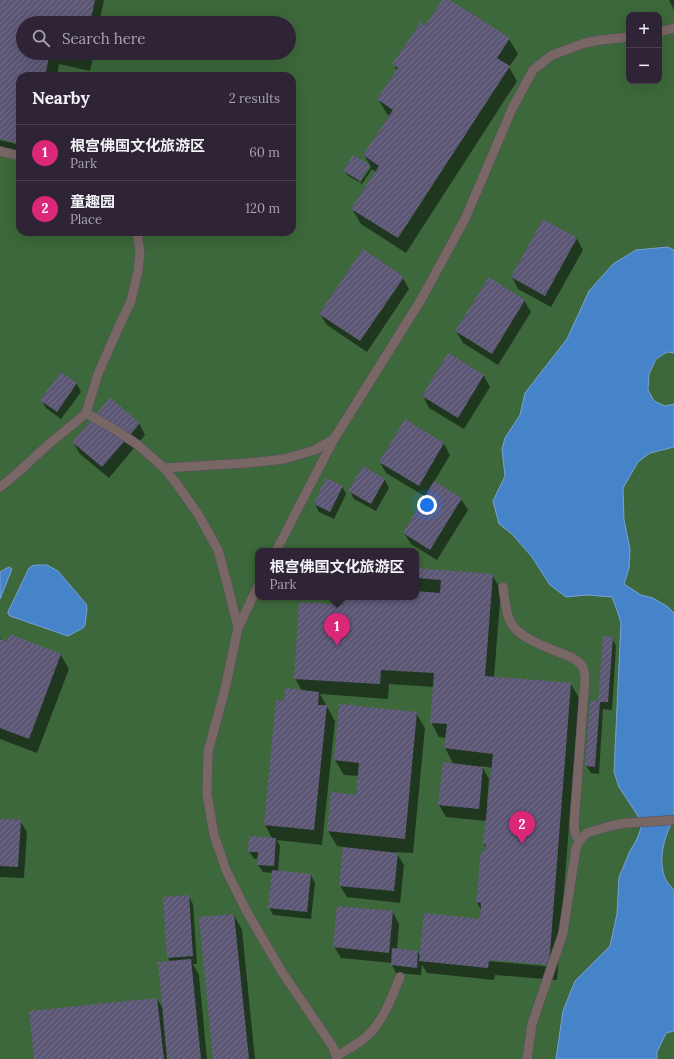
<!DOCTYPE html>
<meta charset="utf-8">
<style>
:root{--surface:#2f2336;--page:#3b2f42;--text:#f1f3f6;--muted:#a7a4ad;--line:#4a4051;--accent:#db2777}
body{margin:0;font-family:Lora,"Noto Sans SC",serif;background:var(--page);color:var(--text)}
.controls{position:absolute;right:12px;top:12px;display:grid;overflow:hidden;border-radius:8px;box-shadow:0 4px 16px #0002}
.controls button{width:36px;height:36px;display:grid;place-items:center;padding:0;border:0;border-bottom:1px solid var(--line);background:var(--surface);color:var(--text);font:20px sans-serif}
.you{position:absolute;left:427px;top:505px;width:14px;height:14px;margin:-10px;border:3px solid #fff;border-radius:50%;background:#1a73e8;box-shadow:0 0 0 6px #1a73e833}
.badge{display:grid;place-items:center;width:26px;height:26px;border-radius:50%;background:var(--accent);color:#fff;font-size:13px;font-weight:700}
.pin{position:absolute;translate:-50% -33px;filter:drop-shadow(0 1px 2px #0008)}
.pin::after{content:'';position:absolute;top:21px;width:14px;height:12px;background:inherit;clip-path:polygon(0 0,100% 0,50% 100%)}
.popup{position:absolute;left:255px;top:548px;width:164px;height:52px;box-sizing:border-box;display:grid;place-content:center;border-radius:8px;background:var(--surface);filter:drop-shadow(0 1px 3px #0005);font-size:13px;white-space:nowrap;color:var(--muted)}
.popup b{font-size:15px;color:var(--text)}
.popup::after{content:'';position:absolute;left:50%;top:100%;margin-left:-8px;border:8px solid transparent;border-top-color:var(--surface)}
.list{margin:0;padding:0;list-style:none}
h2{display:flex;justify-content:space-between;align-items:center;height:52px;margin:0;padding:0 16px;font-size:17px}
h2 small{font-size:13px;font-weight:400;color:var(--muted)}
.list li{display:grid;grid-template-columns:26px 1fr auto;gap:12px;align-items:center;box-sizing:border-box;height:56px;padding:0 16px;border-top:1px solid var(--line)}
.list b{display:block;font-size:15px;white-space:nowrap}
.list p{margin:0;font-size:13px;white-space:nowrap;color:var(--muted)}
.list em{font-size:13px;font-style:normal;color:var(--muted)}
.icon{flex:none;width:22px;height:22px;fill:none;stroke:currentColor;stroke-width:2;stroke-linecap:round;stroke-linejoin:round}
.map{position:relative;flex:none;width:674px;height:1059px;overflow:hidden}
.search{position:absolute;background:var(--surface);box-shadow:0 4px 16px #0002;left:16px;top:16px;width:280px;height:44px;display:flex;align-items:center;gap:10px;box-sizing:border-box;padding:0 14px;border-radius:22px;color:var(--muted);font-size:15px}
.panel{position:absolute;background:var(--surface);box-shadow:0 4px 16px #0002;left:16px;top:72px;width:280px;height:164px;border-radius:12px}
.map>svg:first-child{display:block}
.park{fill:#3d683b;fill-rule:evenodd}
.water{fill:#4684c9;stroke:#79a1d7}
.shadow{fill:#0007;fill-rule:evenodd}
.building{fill:url(#building-hatch)}
.lines{fill:none;stroke-linecap:round;stroke-linejoin:round}
.service-casing{stroke:#5b4c64;stroke-width:10}
.service{stroke:#786764;stroke-width:9}
</style>
<div class="map">
<svg width="674" height="1059" viewBox="0 0 674 1059">
<defs>
<pattern id="building-hatch" width="6" height="6" patternUnits="userSpaceOnUse"><rect width="6" height="6" fill="#5d5776"/><path d="M-1 1l2-2M0 6l6-6M5 7l2-2" fill="none" stroke="#756f8a"/></pattern>
</defs>
<rect width="100%" height="100%" fill="#3f2f48"/>
<path class="park" d="M0 0H674V1059H0ZM629 15H659V81H629ZM23 23H289V53H23ZM20 76H292V232H20ZM258 551H416V597H258Z"/>
<g class="water">
<path d="M668 247 674 250V353L667 352 656 359 649 374 648 390 654 401 665 406 674 404V447L650 453 638 462 623 488 624 520 630 549 629 568 624 584 641 595 653 598 668 607 674 613V819C664 836 657 861 666 880 668 884 672 887 674 891V1031L666 1033 657 1052V1059H556L563 1011 575 981 610 946 617 914 619 877 630 851 637 839 641 828 638 816 619 787 614 772 621 623 618 613 612 597 587 595 566 597 550 585 532 557 512 534 499 524 493 501 505 476 502 449 505 438 520 415 525 393 567 339 589 291 613 264 636 250Z"/>
<path d="M36 565H47L58 571 86 604 87 608 85 625 83 628 68 636 10 616 8 614V612L29 568 32 566Z"/>
<path d="M9 567 12 569 0 599V572Z"/>
</g>
<g class="shadow">
<path d="M0 0H104L99 23H23V53H94L90 71 59 64 57 76H20V143L0 138Z"/>
<path d="M443 0H448L509 39 518 54 509 67 517 81 406 253 361 224 352 209 376 172 372 169 362 184 360 183 371 167 364 155 390 116 387 114 378 99 397 71 394 64 425 28Z"/>
<path d="M669 0H674V10Z"/>
<path d="M0 140 20 145V156L0 151Z"/>
<path d="M354 156 370 166H368L359 182 347 175 344 171Z"/>
<path d="M544 221 577 239 583 250 551 307 518 289 512 277Z"/>
<path d="M403 278 409 289 367 352 327 325 320 314Z"/>
<path d="M524 300 531 312 498 365 463 343 456 331Z"/>
<path d="M449 355 484 376 490 387 464 429 429 408 423 396Z"/>
<path d="M61 373 77 384 81 392 61 419 46 408 42 400Z"/>
<path d="M405 420 444 444 450 455 434 482 461 499 468 510 437 560 411 544 404 533 426 497 386 473 380 462Z"/>
<path d="M139 423 145 435 109 478 80 454 73 442Z"/>
<path d="M363 468 385 480 389 488 376 511 354 499 350 491Z"/>
<path d="M342 486 346 494 334 519 319 512 315 504Z"/>
<path d="M416 570 492 575 501 590 494 677 571 684 579 698 557 980 495 975 494 980 427 973 422 965 421 975 396 973 392 965V963L341 958 334 946 393 912 399 924 397 950 418 952 420 956 480 920 481 910 477 902 486 852V848L484 843 486 821 446 817 439 805 454 765 445 748 446 738 439 737 431 722 434 687 389 684 388 699 320 694 335 721 322 845 277 840 280 846 278 872 311 875 315 883 311 919 273 915 269 907 272 873 263 872 258 865 259 859H254L249 851 272 838 265 825 285 702 302 691 295 678 345 606V597H416ZM482 766 493 768 490 804H487L489 779ZM488 959 554 965 553 967 488 961Z"/>
<path d="M0 636 1 640 8 643 60 654 69 669 37 753 0 739Z"/>
<path d="M612 638 616 646 612 710 603 709 599 774 591 773 586 766Z"/>
<path d="M416 713 425 728 413 853 396 852 404 865 400 903 347 897 340 886 344 847 337 846 328 831 332 794 357 796 359 776 344 775 335 760Z"/>
<path d="M0 820 20 821 27 832 24 878 0 877Z"/>
<path d="M188 896 193 904 197 964H193L199 975 207 1059H35L157 999 164 1010 170 961 168 958Z"/>
<path d="M234 915 242 930 255 1059H214Z"/>
</g>
<g class="building">
<path d="M0 0H95L90 23H23V53H50L45 76H20V144L0 139Z"/>
<path d="M442 0H450L510 38 497 58 510 66 398 238 351 209 379 166 363 155 393 110 377 99 398 68 392 64 421 22 425 26Z"/>
<path d="M353 155 370 165 360 181 343 171Z"/>
<path d="M543 219 577 238 545 296 511 277Z"/>
<path d="M363 249 404 277 360 341 319 314Z"/>
<path d="M489 277 525 300 492 354 455 331Z"/>
<path d="M448 353 484 375 458 418 422 396Z"/>
<path d="M61 372 77 383 57 412 40 400Z"/>
<path d="M110 398 140 423 102 467 72 442Z"/>
<path d="M405 419 444 443 419 486 379 462Z"/>
<path d="M363 466 385 479 371 504 348 491Z"/>
<path d="M326 478 343 486 330 512 314 504Z"/>
<path d="M434 481 462 498 430 550 403 533Z"/>
<path d="M416 568 493 574 485 676 571 683 549 965 489 960 488 968 419 961 424 913 480 919 481 903 476 902 481 851H485L486 844H483L493 754 444 748 447 724 430 723 434 673 381 670 380 684 294 679 299 602 344 605V597H416V591L440 593 441 580 416 578Z"/>
<path d="M10 634 61 654 29 739 0 728V639L7 642Z"/>
<path d="M603 636 613 637 608 702H600L595 767 585 766 590 701H598Z"/>
<path d="M285 688 319 692 318 705H327L314 830 264 825 276 700 284 701Z"/>
<path d="M339 704 417 712 405 839 327 831 331 792 356 795 359 763 334 760Z"/>
<path d="M443 762 483 767 479 809 438 805Z"/>
<path d="M0 819 21 820 18 867 0 866Z"/>
<path d="M249 836 276 838 274 866 257 865 258 852H248Z"/>
<path d="M343 847 398 853 394 891 339 886Z"/>
<path d="M272 870 311 874 307 912 268 908Z"/>
<path d="M189 895 193 956 167 958 163 897Z"/>
<path d="M337 906 393 911 389 953 333 947Z"/>
<path d="M234 914 249 1059H213L199 917Z"/>
<path d="M392 948 418 951 417 968 391 965Z"/>
<path d="M191 959 201 1059H167L158 962Z"/>
<path d="M157 998 164 1059H34L29 1011Z"/>
</g>
<g class="lines">
<defs>
<g id="service">
<path d="M659 32 674 28"/>
<path d="M0 151 20 156"/>
<path d="M86 413 98 374 120 324 131 301 138 271 140 252 137 232"/>
<path d="M164 468 247 463 284 459 315 450 334 439"/>
<path d="M0 487C18 474 33 458 50 443 62 433 74 424 86 413L114 429 138 445 164 468 176 483 198 514 218 550 228 587 238 628"/>
<path d="M276 551 334 439 422 298 465 219 512 109 533 70 552 55 585 43 601 40 629 37"/>
<path d="M258 586 238 628 225 689 208 752 207 794 214 835 226 870 247 912 282 972 333 1047 337 1059"/>
<path d="M503 587C505 598 505 611 510 621 517 639 555 650 573 658 583 665 584 667 585 679L574 825 575 833 579 841"/>
<path d="M337 1056C345 1051 354 1046 361 1041 382 1026 391 999 400 977"/>
<path d="M527 1059 532 1024 563 933 576 848 579 841 587 833 610 826 626 823 674 820"/>
</g>
</defs>
<use href="#service" class="service-casing"/>
<use href="#service" class="service"/>
</g>
</svg>
<div class="controls">
<button>+</button>
<button>−</button>
</div>
<div class="you"></div>
<div class="pin badge" style="left:337px;top:646px">1</div>
<div class="popup"><b>根宫佛国文化旅游区</b>Park</div>
<div class="pin badge" style="left:522px;top:844px">2</div>
<div class="search"><svg class="icon" aria-label="search" viewBox="0 0 24 24"><circle cx="10" cy="10" r="6"/><path d="M15 15l6 6"/></svg>Search here</div>
<section class="panel">
<h2>Nearby<small>2 results</small></h2>
<ul class="list">
<li><span class="badge">1</span><div><b>根宫佛国文化旅游区</b><p>Park</p></div><em>60 m</em></li>
<li><span class="badge">2</span><div><b>童趣园</b><p>Place</p></div><em>120 m</em></li>
</ul>
</section>
</div>
